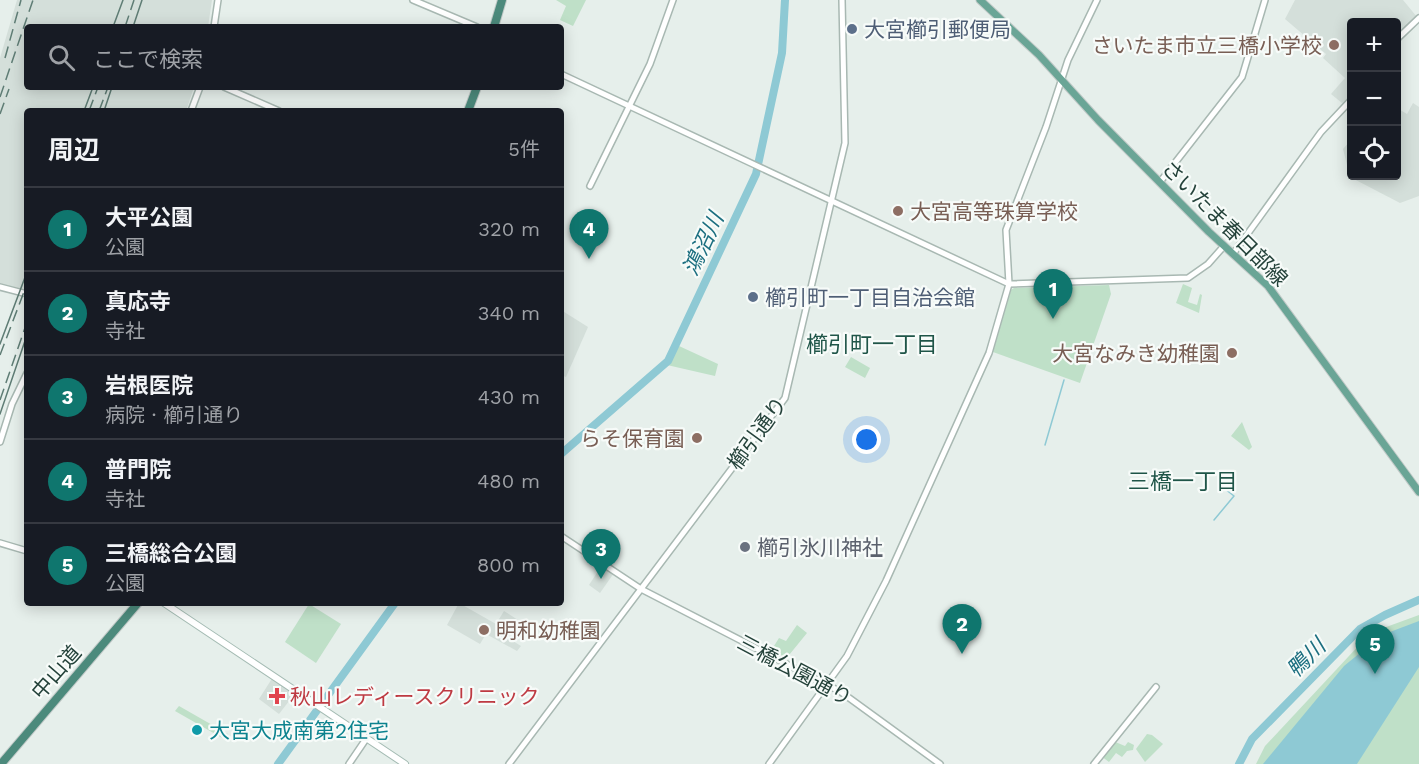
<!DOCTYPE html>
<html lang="ja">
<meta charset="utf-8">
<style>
:root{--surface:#171b24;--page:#20242c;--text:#f1f3f6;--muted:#9ea1a6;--line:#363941;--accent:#0f766e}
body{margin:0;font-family:"Work Sans","Noto Sans JP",sans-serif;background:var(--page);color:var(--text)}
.controls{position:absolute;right:18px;top:18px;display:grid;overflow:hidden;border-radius:6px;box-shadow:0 3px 15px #0003}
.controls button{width:54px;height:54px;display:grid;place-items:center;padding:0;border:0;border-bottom:2px solid var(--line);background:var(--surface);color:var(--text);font:30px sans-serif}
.you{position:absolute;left:867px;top:440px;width:21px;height:21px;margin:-15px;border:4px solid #fff;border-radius:50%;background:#1a73e8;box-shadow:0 0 0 9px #1a73e833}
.badge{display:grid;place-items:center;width:39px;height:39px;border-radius:50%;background:var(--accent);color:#fff;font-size:20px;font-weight:700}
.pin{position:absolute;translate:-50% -50px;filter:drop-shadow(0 2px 3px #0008)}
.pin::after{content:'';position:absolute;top:32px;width:21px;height:18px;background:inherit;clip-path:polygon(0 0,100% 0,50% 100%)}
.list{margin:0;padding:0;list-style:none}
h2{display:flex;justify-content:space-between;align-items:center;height:78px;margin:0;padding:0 24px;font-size:26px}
h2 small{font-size:20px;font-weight:400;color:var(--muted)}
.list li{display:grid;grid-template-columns:39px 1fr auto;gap:18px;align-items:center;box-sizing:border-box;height:84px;padding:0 24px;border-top:2px solid var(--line)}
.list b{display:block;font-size:22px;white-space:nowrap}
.list p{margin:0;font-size:20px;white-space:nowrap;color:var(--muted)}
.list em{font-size:20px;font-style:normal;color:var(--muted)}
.icon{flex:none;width:33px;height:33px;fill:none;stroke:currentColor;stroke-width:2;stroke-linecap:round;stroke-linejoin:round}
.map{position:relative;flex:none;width:1419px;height:764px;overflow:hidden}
.search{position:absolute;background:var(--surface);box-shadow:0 3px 15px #0003;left:24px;top:24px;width:540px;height:66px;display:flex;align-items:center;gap:15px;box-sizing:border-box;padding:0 21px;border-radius:6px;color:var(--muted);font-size:22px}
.panel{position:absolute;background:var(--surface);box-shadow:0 3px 15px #0003;left:24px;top:108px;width:540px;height:498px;border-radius:6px}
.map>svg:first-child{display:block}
.built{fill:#d4dfda}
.green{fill:#bfe0c8}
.water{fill:#8ec9d4}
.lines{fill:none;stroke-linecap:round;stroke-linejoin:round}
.stream{stroke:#8ec9d4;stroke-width:1.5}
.river{stroke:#8ec9d4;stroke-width:8}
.tertiary-casing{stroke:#a8b8b2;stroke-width:8}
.secondary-casing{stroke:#a4bbb3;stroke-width:8}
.primary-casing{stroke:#c2cac8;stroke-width:9}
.trunk-casing{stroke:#c2cac8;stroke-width:10}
.tertiary{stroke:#fff;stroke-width:5}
.secondary{stroke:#fff;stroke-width:6}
.primary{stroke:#6aa596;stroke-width:7}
.trunk{stroke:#4c8a7c;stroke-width:8}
.tram{stroke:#5f7d75;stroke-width:1.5}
.rail{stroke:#5f7d75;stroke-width:1.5;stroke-dasharray:12 6;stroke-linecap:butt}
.service-dot{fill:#5c6f8a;stroke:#f7fbf9;stroke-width:2}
.education-dot{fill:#8d6e63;stroke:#f7fbf9;stroke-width:2}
.worship-dot{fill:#6b7280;stroke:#f7fbf9;stroke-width:2}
.health-dot{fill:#e0444e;stroke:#f7fbf9;stroke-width:2}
.culture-dot{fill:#0f9aa8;stroke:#f7fbf9;stroke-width:2}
.labels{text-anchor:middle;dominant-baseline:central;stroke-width:4.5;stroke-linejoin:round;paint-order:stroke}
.service-label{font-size:21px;fill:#4e5e75;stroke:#f7fbf9;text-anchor:start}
.education-label{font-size:21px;fill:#785e54;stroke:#f7fbf9;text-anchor:end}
.street-label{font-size:21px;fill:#24423a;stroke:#f7fbf9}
.worship-label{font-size:21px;fill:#5b616d;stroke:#f7fbf9;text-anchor:start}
.health-label{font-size:21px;fill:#be3a42;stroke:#f7fbf9;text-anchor:start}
.culture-label{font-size:21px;fill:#0d838f;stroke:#f7fbf9;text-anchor:start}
.water-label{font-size:22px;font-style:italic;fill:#1c6f80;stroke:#f7fbf9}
.neighbourhood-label{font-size:22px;fill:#1f5548;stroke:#f7fbf9}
</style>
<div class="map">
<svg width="1419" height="764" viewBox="0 0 1419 764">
<rect width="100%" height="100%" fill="#e6efeb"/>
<g class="built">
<path d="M17 0H212L208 27H27V87H194L186 111H27V292L0 285V58Z"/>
<path d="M1295 0H1403L1417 17 1397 37 1396 22H1352L1351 96 1342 103 1331 94 1345 78 1323 58 1326 54 1285 19Z"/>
<path d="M1413 103 1419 107V196L1400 203 1350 177 1343 149 1351 140 1352 176H1396L1397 108 1407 114Z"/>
<path d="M561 310 588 327 566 377 561 375Z"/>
<path d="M602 565 614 573 600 593 589 585Z"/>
<path d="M459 603 496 624 504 611 518 620 508 638 521 646 517 651 486 634 480 644 447 625Z"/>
<path d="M273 677 296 692 279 714 259 699Z"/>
</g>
<g class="green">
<path d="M556 0H586L573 26 560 20 566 6Z"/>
<path d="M1183 284 1192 288 1188 302 1197 305 1200 294 1202 295 1199 313 1176 303Z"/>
<path d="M1109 285 1111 294 1080 383 993 352 1011 290 1014 288Z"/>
<path d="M679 346 718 364 715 376 667 365Z"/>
<path d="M851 357 870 368 865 378 845 367Z"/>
<path d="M1242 422 1252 447 1249 450 1231 436Z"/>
<path d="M309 604 341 624 316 663 285 642Z"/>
<path d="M1419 615V764H1256L1265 746 1362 642 1378 630Z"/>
<path d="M797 625 807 633 785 660 774 646 779 638 786 641Z"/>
<path d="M179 706 228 734 224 739 175 711Z"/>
<path d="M1147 734 1152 735 1163 744 1145 762 1136 749Z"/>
<path d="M1113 741 1125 746 1128 742 1134 745 1133 750 1127 751 1122 757 1116 753 1109 762 1101 756Z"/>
</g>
<path class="water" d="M1419 621V667L1357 764H1263L1344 666 1382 635Z"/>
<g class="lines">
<g class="stream">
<path d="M1045 445 1064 380"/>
<path d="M1214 520 1234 496 1225 489"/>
</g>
<g class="river">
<path d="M561 454 668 361 756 174 782 53 785 0"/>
<path d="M278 764 395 603"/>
<path d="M1239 764 1252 739 1360 629 1385 615 1419 600"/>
</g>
<defs>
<g id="tertiary">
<path d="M413 0 477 27"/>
<path d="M214 27 218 0"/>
<path d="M1396 40 1419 18"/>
<path d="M561 74 1009 284 1188 278 1208 264 1224 246"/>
<path d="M224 87 279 111"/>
<path d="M191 111 200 87"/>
<path d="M1160 182 1242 77 1265 0"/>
<path d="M590 186 650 64 673 0"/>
<path d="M1233 254 1321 132 1352 99"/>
<path d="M0 287 27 294"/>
<path d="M0 442 12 404 27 373"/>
<path d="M561 536 641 589 841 692 940 764"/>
<path d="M0 543 27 551"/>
<path d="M349 764 366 739"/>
<path d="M509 764 785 398 845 143 842 0"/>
<path d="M769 764 847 656 886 581 989 353 1009 284 1006 230 1046 127 1068 60 1097 0"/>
<path d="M1094 764 1156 687"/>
</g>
<path id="secondary" d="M164 603 405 764"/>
<path id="primary" d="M980 0 1039 55 1098 120 1209 232 1268 286 1419 492"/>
<g id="trunk">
<path d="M494 27 502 0"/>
<path d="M468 111 477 87"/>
<path d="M1 764 138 603"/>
</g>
</defs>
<use href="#tertiary" class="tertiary-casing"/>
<use href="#secondary" class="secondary-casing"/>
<use href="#primary" class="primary-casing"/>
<use href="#trunk" class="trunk-casing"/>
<use href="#tertiary" class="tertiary"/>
<use href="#secondary" class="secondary"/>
<use href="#primary" class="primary"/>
<use href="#trunk" class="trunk"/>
<g class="tram">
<path d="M113 27 123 0"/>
<path d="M133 27 142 0"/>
<path d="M84 111 93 87"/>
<path d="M104 111 112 87"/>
<path d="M0 344 27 272"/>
<path d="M0 414 27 335"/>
</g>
<g class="rail">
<path d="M125 27 134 0"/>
<path d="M5 58 21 0"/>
<path d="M0 97 33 0"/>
<path d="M89 111 98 87"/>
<path d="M99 111 108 87"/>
<path d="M0 114 9 89"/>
<path d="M0 355 27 284"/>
<path d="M0 400 27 322"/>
</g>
</g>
<g class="service-dot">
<circle cx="852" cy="29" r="6"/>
<circle cx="753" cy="297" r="6"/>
</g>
<g class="education-dot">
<circle cx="1334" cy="45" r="6"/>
<circle cx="898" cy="211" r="6"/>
<circle cx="1232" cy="353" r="6"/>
<circle cx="697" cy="438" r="6"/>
<circle cx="484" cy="630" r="6"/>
</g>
<circle class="worship-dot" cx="745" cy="547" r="6"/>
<path class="health-dot" d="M274 687h6v6h6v6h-6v6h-6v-6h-6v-6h6z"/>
<circle class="culture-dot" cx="197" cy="730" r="6"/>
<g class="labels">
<g class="service-label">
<text x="864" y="29">大宮櫛引郵便局</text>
<text x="765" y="297">櫛引町一丁目自治会館</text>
</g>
<g class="education-label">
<text x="1322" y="45">さいたま市立三橋小学校</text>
<text x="910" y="211" text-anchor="start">大宮高等珠算学校</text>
<text x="1220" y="353">大宮なみき幼稚園</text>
<text x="685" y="438">らそ保育園</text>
<text x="496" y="630" text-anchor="start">明和幼稚園</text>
</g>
<g class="street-label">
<text transform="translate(1225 223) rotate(45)">さいたま春日部線</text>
<text transform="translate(757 433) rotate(-54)">櫛引通り</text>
<text transform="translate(795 670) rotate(28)">三橋公園通り</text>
<text transform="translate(56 672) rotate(-49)">中山道</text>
</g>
<g class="worship-label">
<text x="757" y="547">櫛引氷川神社</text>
</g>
<g class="health-label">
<text x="290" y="696">秋山レディースクリニック</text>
</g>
<g class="culture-label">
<text x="209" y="730">大宮大成南第2住宅</text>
</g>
<g class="water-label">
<text transform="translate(703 244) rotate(-65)">鴻沼川</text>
<text transform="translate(1306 658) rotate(-45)">鴨川</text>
</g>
<g class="neighbourhood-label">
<text x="872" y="344">櫛引町一丁目</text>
<text x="1183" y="481">三橋一丁目</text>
</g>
</g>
</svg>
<div class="controls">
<button>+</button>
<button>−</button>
<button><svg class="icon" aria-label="locate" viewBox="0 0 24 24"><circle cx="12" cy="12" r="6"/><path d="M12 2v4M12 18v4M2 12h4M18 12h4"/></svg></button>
</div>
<div class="you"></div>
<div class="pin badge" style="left:1053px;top:319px">1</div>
<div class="pin badge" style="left:962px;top:654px">2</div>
<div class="pin badge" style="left:601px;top:579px">3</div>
<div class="pin badge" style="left:589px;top:259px">4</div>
<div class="pin badge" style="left:1375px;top:674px">5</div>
<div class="search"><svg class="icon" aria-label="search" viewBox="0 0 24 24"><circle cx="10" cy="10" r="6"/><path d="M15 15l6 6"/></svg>ここで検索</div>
<section class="panel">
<h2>周辺<small>5件</small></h2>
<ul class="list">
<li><span class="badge">1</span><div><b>大平公園</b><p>公園</p></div><em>320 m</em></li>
<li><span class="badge">2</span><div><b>真応寺</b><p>寺社</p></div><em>340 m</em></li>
<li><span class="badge">3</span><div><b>岩根医院</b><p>病院 · 櫛引通り</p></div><em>430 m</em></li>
<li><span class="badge">4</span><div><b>普門院</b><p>寺社</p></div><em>480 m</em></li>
<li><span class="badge">5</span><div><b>三橋総合公園</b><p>公園</p></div><em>800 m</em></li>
</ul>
</section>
</div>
